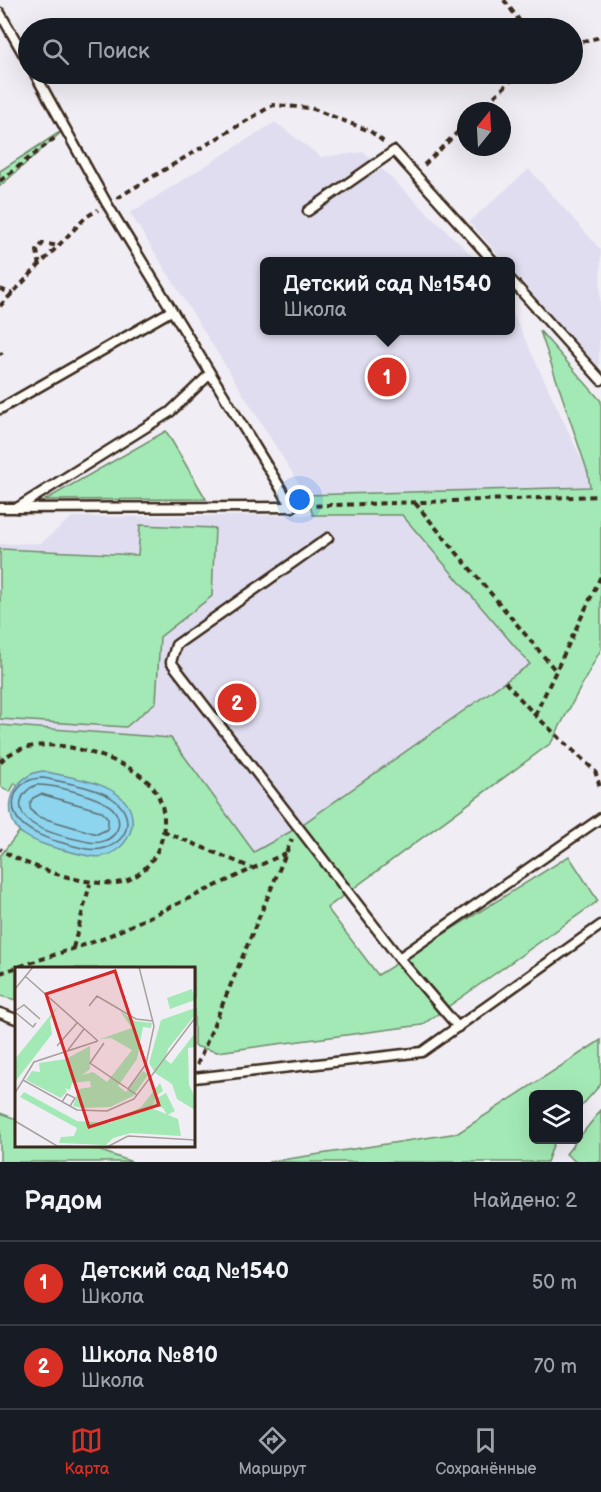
<!DOCTYPE html>
<html lang="ru">
<meta charset="utf-8">
<style>
:root{--surface:#171b24;--page:#242831;--text:#f1f3f6;--muted:#9ea1a6;--line:#363941;--accent:#d93025}
body{margin:0;font-family:"Balsamiq Sans",sans-serif;background:var(--page);color:var(--text)}
.controls{position:absolute;right:18px;bottom:18px;display:grid;overflow:hidden;border-radius:9px;box-shadow:0 6px 24px #0002}
.controls button{width:54px;height:54px;display:grid;place-items:center;padding:0;border:0;border-bottom:2px solid var(--line);background:var(--surface);color:var(--text);font:30px sans-serif}
.compass{position:absolute;left:457px;top:102px;width:54px;height:54px;border-radius:50%;background:var(--surface);box-shadow:0 6px 24px #0002;rotate:18deg}
.you{position:absolute;left:300px;top:500px;width:21px;height:21px;margin:-15px;border:4px solid #fff;border-radius:50%;background:#1a73e8;box-shadow:0 0 0 9px #1a73e833}
.badge{display:grid;place-items:center;width:39px;height:39px;border-radius:50%;background:var(--accent);color:#fff;font-size:20px;font-weight:700}
.pin{position:absolute;translate:-50% -50%;border:3px solid #fff;box-shadow:0 2px 6px #0006}
.popup{position:absolute;left:260px;top:257px;width:255px;height:78px;box-sizing:border-box;display:grid;place-content:center;border-radius:9px;background:var(--surface);filter:drop-shadow(0 2px 4px #0005);font-size:20px;white-space:nowrap;color:var(--muted)}
.popup b{font-size:22px;color:var(--text)}
.popup::after{content:'';position:absolute;left:50%;top:100%;margin-left:-12px;border:12px solid transparent;border-top-color:var(--surface)}
.list{margin:0;padding:0;list-style:none}
h2{display:flex;justify-content:space-between;align-items:center;height:78px;margin:0;padding:0 24px;font-size:26px}
h2 small{font-size:20px;font-weight:400;color:var(--muted)}
.list li{display:grid;grid-template-columns:39px 1fr auto;gap:18px;align-items:center;box-sizing:border-box;height:84px;padding:0 24px;border-top:2px solid var(--line)}
.list b{display:block;font-size:22px;white-space:nowrap}
.list p{margin:0;font-size:20px;white-space:nowrap;color:var(--muted)}
.list em{font-size:20px;font-style:normal;color:var(--muted)}
.icon{flex:none;width:33px;height:33px;fill:none;stroke:currentColor;stroke-width:2;stroke-linecap:round;stroke-linejoin:round}
.map{position:relative;flex:none;width:601px;height:1162px;overflow:hidden}
.search{position:absolute;background:var(--surface);box-shadow:0 6px 24px #0002;left:18px;right:18px;top:18px;height:66px;display:flex;align-items:center;gap:15px;box-sizing:border-box;padding:0 21px;border-radius:33px;color:var(--muted);font-size:22px}
.sheet{height:246px;background:var(--surface)}
nav{display:flex;justify-content:space-around;align-items:center;box-sizing:border-box;height:84px;border-top:2px solid var(--line);background:var(--surface);font-size:16px;color:var(--muted)}
nav a{display:grid;justify-items:center;gap:3px}
nav .on{color:var(--accent)}
.map>svg:first-child{display:block}
.built{fill:#e0ddf0}
.green{fill:#a3e9b5;stroke:#6f8a6a;stroke-width:1.5}
.water{fill:#8dd4ee;stroke:#6c909b;stroke-width:1.5}
.lines{fill:none;stroke-linecap:round;stroke-linejoin:round}
.shore{stroke:#5c6e71;stroke-width:1.5}
.service-casing{stroke:#3b2a1e;stroke-width:13}
.path{stroke:#3b2a1e;stroke-width:4;stroke-dasharray:6 4.5;stroke-linecap:butt}
.service{stroke:#fdfcf7;stroke-width:8}
.inset-road{fill:none;stroke:#a8a09e;stroke-width:1.5}
.view{fill:#d62828;fill-opacity:0.15;stroke:#d62828;stroke-width:3}
.inset-edge{fill:none;stroke:#3b2a1e;stroke-width:3}
</style>
<div class="map">
<svg width="601" height="1162" viewBox="0 0 601 1162">
<rect width="100%" height="100%" fill="#f0eef4"/>
<filter id="ink" filterUnits="userSpaceOnUse"><feTurbulence type="fractalNoise" baseFrequency=".0167" numOctaves="2"/><feDisplacementMap in="SourceGraphic" scale="12" xChannelSelector="R" yChannelSelector="G"/><feConvolveMatrix kernelMatrix="1 2 1 2 8 2 1 2 1" color-interpolation-filters="sRGB"/></filter>
<g filter="url(#ink)">
<g class="built">
<path d="M275 122 321 157 364 152 478 261 264 262V330H510V307L588 473 590 487 306 495 130 213Z"/>
<path d="M529 169 601 250 599 369 510 268V262L504 261 469 222Z"/>
<path d="M313 515H402L530 664 297 828 254 852 171 738 0 725V544L41 543 72 517Z"/>
</g>
<g class="green">
<path d="M66 128 0 186V171Z"/>
<path d="M540 331 601 401V649L551 743 327 908 378 975 569 856 598 901 422 1025 217 1052 194 1046V968H16V1000L0 996V856L19 832 57 848 85 855 15 783 10 792 0 786V725L171 738 254 852 297 828 530 664 402 515H313L306 495 590 487 588 473Z"/>
<path d="M166 431 206 499 45 500Z"/>
<path d="M140 525 215 528 212 596 160 637 156 702 126 727 0 719V549L138 555Z"/>
<path d="M601 1040V1084L579 1109 578 1094H534V1140H555L547 1162H268L458 1133Z"/>
<path d="M601 1110V1162H576L566 1154Z"/>
<path d="M0 1113 16 1119V1146H87L132 1162H0Z"/>
</g>
<path class="water" d="M43 771C67 777 102 780 121 797 148 821 122 863 89 856 67 851 38 846 20 832 0 811 13 774 43 771Z"/>
<g class="lines">
<g class="shore">
<path d="M43 778C63 782 102 788 117 802 142 826 116 857 82 848 58 842 0 831 16 792 22 782 32 778 43 778Z"/>
<path d="M36 785C52 784 104 797 114 810 128 829 108 846 89 842 70 838 15 829 21 801 23 793 29 788 36 785Z"/>
<path d="M41 794 101 811 108 818V829L97 834 39 817C30 812 27 806 33 798Z"/>
</g>
<defs>
<g id="service">
<path d="M0 13 28 62"/>
<path d="M35 74 107 204 292 507"/>
<path d="M308 211 394 151 494 262"/>
<path d="M510 279 601 380"/>
<path d="M0 409 171 311"/>
<path d="M0 508 292 507"/>
<path d="M17 508 170 412 210 374"/>
<path d="M328 538 176 645 171 662 399 958 458 1027"/>
<path d="M399 958 601 818"/>
<path d="M0 1013 16 1019"/>
<path d="M194 1078 422 1052 601 925"/>
</g>
</defs>
<use href="#service" class="service-casing"/>
<g class="path">
<path d="M504 0 525 28"/>
<path d="M572 44 601 37"/>
<path d="M479 111 518 74"/>
<path d="M424 165 466 124"/>
<path d="M0 181 56 137"/>
<path d="M117 198 273 105 311 108 370 131 384 142"/>
<path d="M40 266 37 251 43 243 58 246"/>
<path d="M0 289 13 294"/>
<path d="M0 306 86 217 98 210"/>
<path d="M0 352 2 355"/>
<path d="M415 503 556 671"/>
<path d="M305 506 601 496"/>
<path d="M505 682 535 715 595 771 601 790"/>
<path d="M535 715 601 576"/>
<path d="M0 762C18 743 49 743 73 748 99 754 133 765 151 785 176 814 163 863 130 879 103 894 24 866 0 849"/>
<path d="M163 831 252 868"/>
<path d="M73 948 90 884"/>
<path d="M0 973 102 939 286 853"/>
<path d="M197 1065 292 839"/>
</g>
<use href="#service" class="service"/>
</g>
</g>
<g transform="translate(15 967)">
<rect width="180" height="180" fill="#f0eef4"/>
<path d="M177 22 180 33 155 42 152 31ZM43 39 35 53 37 67 0 115V92ZM180 41V48L153 82 150 92 156 97 180 66V80L173 81 174 118 180 130V143L162 132 157 117 140 106 134 96 146 53ZM105 44 120 54 137 56 136 61 128 60 122 92 103 119 111 125 128 104 133 108 118 129 95 140 67 141 58 139 64 122 76 120 75 114 57 116 55 123 50 121 52 124 46 131 11 113 17 104 25 105 24 96 51 92 75 79V102L67 108 78 105 92 115 117 83 96 71 85 72 117 61ZM145 116 148 124 141 129 137 141 163 152 166 169 116 166 98 171 91 178 44 176 46 170 59 169 62 161 5 130 9 125 62 154 95 156 126 140ZM151 126 160 144 152 148 148 141 139 138 142 131Z" fill="#a3e9b5"/>
<path class="inset-road" d="M10 9 83 74M0 22 18 0M74 39 82 29 121 52 138 54M0 44 9 38 25 52M0 45 18 60 21 56M89 76 75 96 122 128M42 79 62 56M53 83 69 62M8 113 19 95 83 74M113 122 131 97 139 59 124 0M0 126 8 113 62 143 92 144 119 132 180 51M47 135 52 127 60 131 55 139M0 154 42 179 78 180M92 180 113 169 180 173"/>
<path class="view" d="M100 4 144 138 74 160 31 27Z"/>
<rect width="180" height="180" class="inset-edge"/>
</g>
</svg>
<div class="controls">
<button><svg class="icon" aria-label="layers" viewBox="0 0 24 24"><path d="M12 4l9 5-9 5-9-5zM3 14l9 5 9-5"/></svg></button>
</div>
<svg class="compass" viewBox="-18 -18 36 36"><path d="M0-13l5 13h-10z" fill="#e53935"/><path d="M0 13l5-13h-10z" fill="#9ea1a6"/></svg>
<div class="you"></div>
<div class="pin badge" style="left:387px;top:377px">1</div>
<div class="popup"><b>Детский сад №1540</b>Школа</div>
<div class="pin badge" style="left:237px;top:703px">2</div>
<div class="search"><svg class="icon" aria-label="search" viewBox="0 0 24 24"><circle cx="10" cy="10" r="6"/><path d="M15 15l6 6"/></svg>Поиск</div>
</div>
<section class="sheet">
<h2>Рядом<small>Найдено: 2</small></h2>
<ul class="list">
<li><span class="badge">1</span><div><b>Детский сад №1540</b><p>Школа</p></div><em>50 m</em></li>
<li><span class="badge">2</span><div><b>Школа №810</b><p>Школа</p></div><em>70 m</em></li>
</ul>
</section>
<nav>
<a class="on"><svg class="icon" aria-label="map" viewBox="0 0 24 24"><path d="M3 6l6-2 6 2 6-2v14l-6 2-6-2-6 2zM9 4v14M15 6v14"/></svg>Карта</a>
<a><svg class="icon" aria-label="directions" viewBox="0 0 24 24"><path d="M12 3l9 9-9 9-9-9zM9 14v-3h6M13 9l2 2-2 2"/></svg>Маршрут</a>
<a><svg class="icon" aria-label="saved" viewBox="0 0 24 24"><path d="M7 4h10v16l-5-4-5 4z"/></svg>Сохранённые</a>
</nav>
